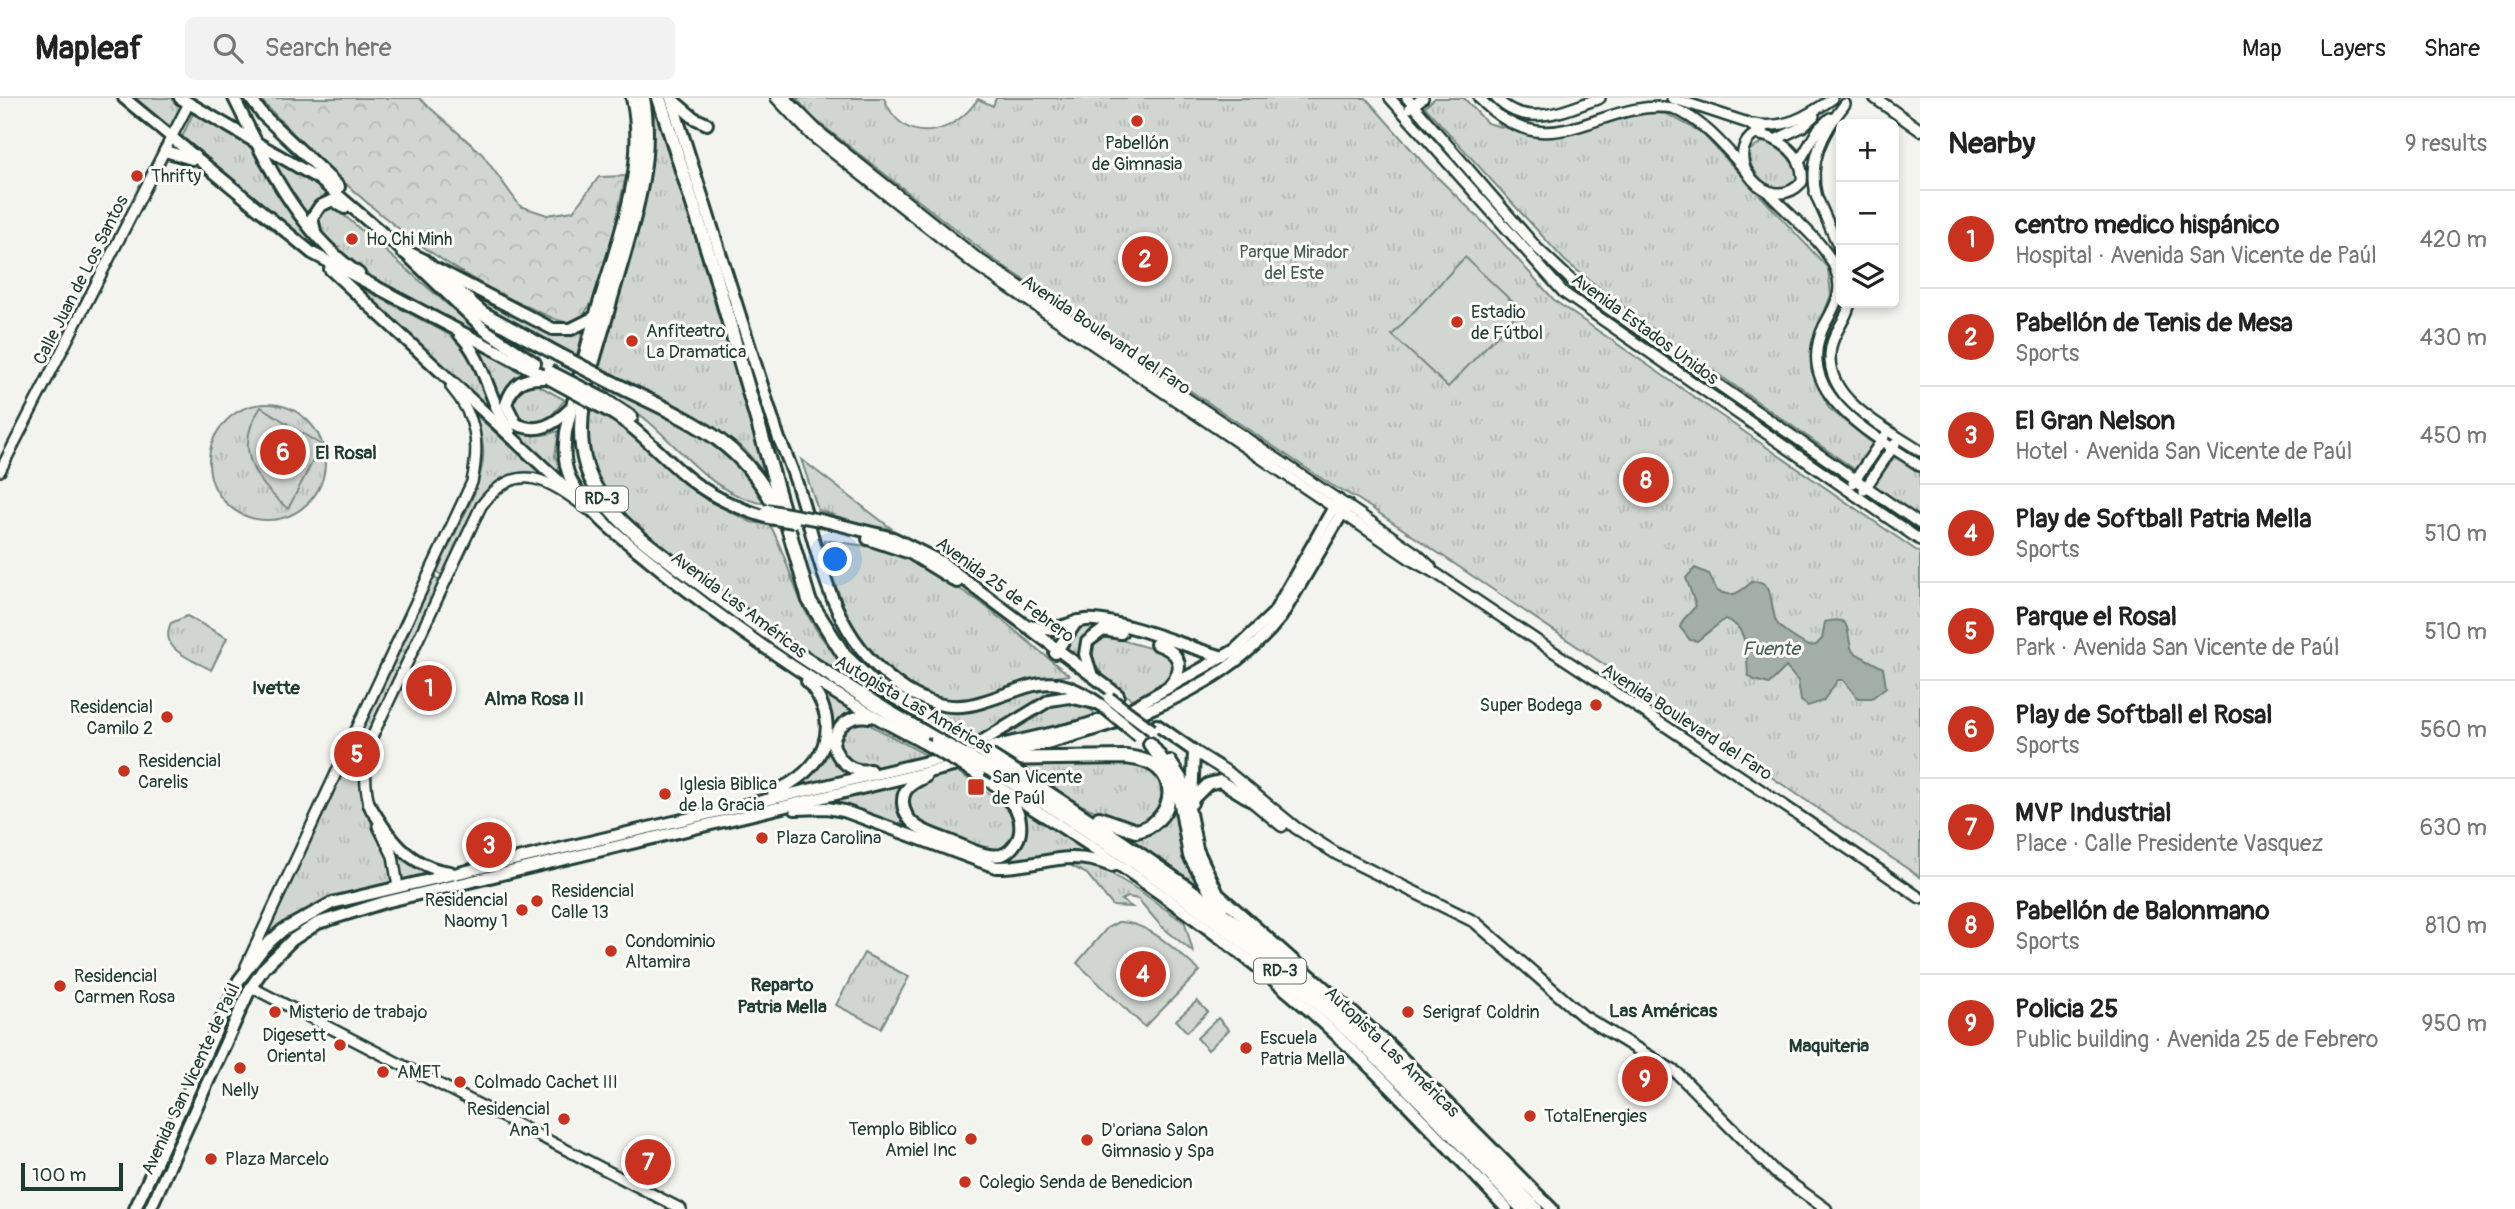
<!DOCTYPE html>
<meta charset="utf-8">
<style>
:root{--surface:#fff;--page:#f2f2f2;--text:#222;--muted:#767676;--line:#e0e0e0;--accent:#c8321e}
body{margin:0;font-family:Pangolin,sans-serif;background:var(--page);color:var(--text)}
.controls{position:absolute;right:21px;top:21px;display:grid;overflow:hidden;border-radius:10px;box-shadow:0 4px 10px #0003}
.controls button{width:63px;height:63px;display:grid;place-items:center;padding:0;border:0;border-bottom:2px solid var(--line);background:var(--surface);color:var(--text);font:35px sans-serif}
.scale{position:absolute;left:21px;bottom:18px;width:102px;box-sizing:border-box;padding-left:7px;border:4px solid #1f3d34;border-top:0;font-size:19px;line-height:24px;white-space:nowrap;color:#1f3d34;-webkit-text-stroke:5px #fdfcf7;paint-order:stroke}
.you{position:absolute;left:836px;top:462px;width:24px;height:24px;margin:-18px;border:5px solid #fff;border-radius:50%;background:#1a73e8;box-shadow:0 0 0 10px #1a73e833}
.badge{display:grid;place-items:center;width:46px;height:46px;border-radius:50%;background:var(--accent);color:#fff;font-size:23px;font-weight:700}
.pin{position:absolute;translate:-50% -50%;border:4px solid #fff;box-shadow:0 2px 7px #0006}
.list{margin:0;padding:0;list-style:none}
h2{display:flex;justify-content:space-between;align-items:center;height:91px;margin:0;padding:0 28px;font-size:30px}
h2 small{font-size:23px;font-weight:400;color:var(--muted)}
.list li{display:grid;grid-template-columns:46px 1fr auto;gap:21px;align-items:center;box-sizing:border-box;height:98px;padding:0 28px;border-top:2px solid var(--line)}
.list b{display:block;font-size:26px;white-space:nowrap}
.list p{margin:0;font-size:23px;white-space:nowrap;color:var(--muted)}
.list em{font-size:23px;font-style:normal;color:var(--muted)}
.icon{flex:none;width:38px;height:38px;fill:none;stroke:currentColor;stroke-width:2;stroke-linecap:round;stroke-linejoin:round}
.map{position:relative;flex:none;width:1920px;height:1111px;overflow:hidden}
header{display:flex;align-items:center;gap:42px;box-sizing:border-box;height:98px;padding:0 35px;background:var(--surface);border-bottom:2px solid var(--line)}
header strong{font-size:33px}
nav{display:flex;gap:38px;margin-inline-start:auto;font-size:24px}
.search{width:490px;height:63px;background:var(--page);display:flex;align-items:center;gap:18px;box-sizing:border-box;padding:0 24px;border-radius:10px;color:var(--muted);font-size:26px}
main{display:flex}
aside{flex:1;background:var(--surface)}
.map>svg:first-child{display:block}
.grass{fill:url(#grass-tufts);stroke:#788a82;stroke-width:2}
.forest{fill:url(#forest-crowns);stroke:#788a82;stroke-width:2}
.pitch{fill:#d1d6d1;stroke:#788a82;stroke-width:2}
.water{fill:#a3aea7;stroke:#6e8179;stroke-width:2}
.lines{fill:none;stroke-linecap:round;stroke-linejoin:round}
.tertiary-casing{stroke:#1f3d34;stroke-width:14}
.secondary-casing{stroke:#1f3d34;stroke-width:15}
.primary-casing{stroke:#1f3d34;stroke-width:16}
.motorway-casing{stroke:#1f3d34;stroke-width:18}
.tertiary{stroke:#fdfcf7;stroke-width:9}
.secondary{stroke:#fdfcf7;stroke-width:10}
.primary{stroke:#fdfcf7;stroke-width:10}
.motorway{stroke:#fdfcf7;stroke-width:12}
.primary-bridge-casing{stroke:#1f3d34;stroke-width:16;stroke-linecap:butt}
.motorway-bridge-casing{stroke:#1f3d34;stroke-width:18;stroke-linecap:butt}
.primary-bridge{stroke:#fdfcf7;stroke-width:10}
.motorway-bridge{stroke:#fdfcf7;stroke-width:12}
.poi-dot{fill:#c8321e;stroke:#fdfcf7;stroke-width:2.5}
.labels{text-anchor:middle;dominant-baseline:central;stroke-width:6;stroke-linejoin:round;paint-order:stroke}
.shield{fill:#fdfcf7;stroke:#62766e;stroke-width:2}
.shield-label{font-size:16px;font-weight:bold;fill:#1f3d34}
.poi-label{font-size:18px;fill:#1f3d34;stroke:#fdfcf7;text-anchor:start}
.park-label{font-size:18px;fill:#435c53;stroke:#fdfcf7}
.street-label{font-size:18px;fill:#1f3d34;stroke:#fdfcf7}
.neighbourhood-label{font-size:19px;font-weight:bold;fill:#1f3d34;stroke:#fdfcf7}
.water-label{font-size:19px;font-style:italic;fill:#475f56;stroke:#fdfcf7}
</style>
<header>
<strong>Mapleaf</strong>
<div class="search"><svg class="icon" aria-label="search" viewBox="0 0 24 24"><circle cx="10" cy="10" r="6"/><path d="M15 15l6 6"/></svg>Search here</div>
<nav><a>Map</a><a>Layers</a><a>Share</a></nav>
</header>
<main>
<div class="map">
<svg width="1920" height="1111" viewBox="0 0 1920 1111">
<defs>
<pattern id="grass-tufts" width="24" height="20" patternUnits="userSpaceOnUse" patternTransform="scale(1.75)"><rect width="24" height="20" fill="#d1d6d1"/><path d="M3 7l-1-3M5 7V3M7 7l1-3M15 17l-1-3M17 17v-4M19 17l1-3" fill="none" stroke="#b3b9b4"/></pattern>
<pattern id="forest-crowns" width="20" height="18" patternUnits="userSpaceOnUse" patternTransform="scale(1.75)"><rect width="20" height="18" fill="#d1d6d1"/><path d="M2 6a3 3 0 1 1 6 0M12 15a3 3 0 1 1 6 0" fill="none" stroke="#b3b9b4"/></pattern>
</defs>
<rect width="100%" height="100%" fill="#f4f4ef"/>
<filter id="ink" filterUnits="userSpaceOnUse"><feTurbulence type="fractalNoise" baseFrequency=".0143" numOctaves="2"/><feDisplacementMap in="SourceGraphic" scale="14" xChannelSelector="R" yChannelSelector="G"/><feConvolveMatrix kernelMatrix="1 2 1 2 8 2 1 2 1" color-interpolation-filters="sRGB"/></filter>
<g filter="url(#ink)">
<g class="grass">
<path d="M134 0H173L184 6 171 31Z"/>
<path d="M796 0H884C903 50 953 38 978 1L993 8 996 0H1366L1425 67 1495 136 1555 203 1920 455V779L1358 401 1333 388 993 161 813 20Z"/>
<path d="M1435 0H1464L1487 25 1535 37 1624 13 1667 16 1701 34 1828 170 1831 197 1814 240 1811 272 1829 310 1873 346 1857 373 1646 226 1565 163 1425 9Z"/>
<path d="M655 1 765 376 744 351 719 333 596 268 643 108 652 53Z"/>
<path d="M194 13 251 45 297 124 341 167 289 130 182 39Z"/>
<path d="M1763 44C1776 45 1808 72 1795 85 1792 89 1784 92 1780 95 1764 85 1748 73 1748 53Z"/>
<path d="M267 53 301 73 331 98 313 108 307 121Z"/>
<path d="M331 106 484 238 399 197 361 173 318 133 317 116Z"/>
<path d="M460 186 547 231 584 230 576 260 482 212Z"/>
<path d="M358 188 452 238C476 260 485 293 497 322Z"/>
<path d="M475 248 524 277 507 290 503 303C518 334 522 344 559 333L555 358 570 390 505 323Z"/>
<path d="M592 279C641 305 716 335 753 377 759 385 763 396 768 406 715 400 686 356 649 324 632 309 610 297 589 286Z"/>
<path d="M536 286 565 302 545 325 528 327 517 319 512 307 524 288Z"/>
<circle cx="267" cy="364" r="58"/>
<path d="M589 311 640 338 665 368 708 403 751 424 770 427C785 454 791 484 805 512 831 565 879 597 926 631 832 575 738 514 654 444 640 431 616 418 606 402 589 376 582 340 589 311Z"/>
<path d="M475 316 542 377C475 375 468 430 444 481L436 471C452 440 487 385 483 349 482 338 478 327 475 316Z"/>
<path d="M1894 356 1920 374V422L1871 388Z"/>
<path d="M801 361 892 431 865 427 818 412Z"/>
<path d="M824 442 894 452 929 472 979 503 1069 577 1034 582 990 598 957 605 929 601 880 568 858 545 824 457Z"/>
<path d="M432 479 442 484 365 651 364 693 371 720 391 759 395 786C338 798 309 806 262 843Z"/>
<path d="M187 518 227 540 211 572C192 561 158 552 171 525Z"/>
<path d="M1099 528 1081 547 1083 565 1049 538 1071 529Z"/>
<path d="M1107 538 1167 555 1176 567 1175 576 1138 600 1131 601 1107 582 1092 563 1095 543Z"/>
<path d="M1055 590 1079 597 1063 595 977 642 914 601C972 632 999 596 1055 590Z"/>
<path d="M824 595 856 614 832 640 858 675 778 694C835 669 829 651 821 597Z"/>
<path d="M1062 605 1086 608 1097 617 986 646 1046 609Z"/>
<path d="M854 623H863L930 659 861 672 844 659 839 649 845 632Z"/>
<path d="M1010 662 1145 667 1159 681 1163 702 1152 722 1134 730 1081 707Z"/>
<path d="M958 674 1014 712 1017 739C1009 748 1002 755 990 755 981 755 968 747 959 743 948 739 928 735 919 726 886 696 933 677 958 674Z"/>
<path d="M911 684 902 719 919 737 860 712 817 705Z"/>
<path d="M1175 703 1182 747 1203 797 1107 730C1142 740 1155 734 1175 703Z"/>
<path d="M1022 712 1033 717 1098 761C1061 747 1028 770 990 764 1017 758 1032 739 1022 712Z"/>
<path d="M391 747 433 775 401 783 398 762Z"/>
<path d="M1064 764 1095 766 1140 793 1185 825 1193 854 1161 828 1138 801 1128 799 1121 802 1132 809 1113 808 1087 776Z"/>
<path d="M864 855 909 879 881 930 836 907Z"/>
</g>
<path class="forest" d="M259 0H419L482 56 520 108 547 117 573 113 599 79 626 78C615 119 608 200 574 226 555 223 542 215 524 207 420 161 337 82 259 0Z"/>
<g class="pitch">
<path d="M1465 159 1521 212 1448 289 1392 237Z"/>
<path d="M261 309 321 347 288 411C255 383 232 351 261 309Z"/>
<path d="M1118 824C1149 823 1178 855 1200 873L1145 929 1077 865 1107 830Z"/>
<path d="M1197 903 1208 914 1187 934 1176 922Z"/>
<path d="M1218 920 1229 932 1208 952 1197 940Z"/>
</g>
<path class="water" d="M1695 470 1709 476 1717 493C1734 500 1739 495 1752 484 1776 479 1769 512 1777 525 1783 534 1799 543 1808 548L1816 547 1822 541 1825 524C1856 516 1844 537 1853 554L1883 570 1886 589 1872 600H1858L1843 582H1838L1823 603 1808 608 1801 603 1798 583 1786 569 1769 586 1754 582 1748 577C1746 555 1749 529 1725 521L1697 543 1690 542 1680 529 1683 522 1696 508 1686 480Z"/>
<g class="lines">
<defs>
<g id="tertiary">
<path d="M776 0 812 38 974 166 1413 463 1437 476C1598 584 1761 690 1920 800"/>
<path d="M785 0 818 33 976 159 1358 415 1417 456 1431 469"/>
<path d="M1390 0 1564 195 1920 442"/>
<path d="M1407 0 1537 150 1583 193 1920 426"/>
<path d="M1479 0C1551 75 1597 0 1673 10 1705 23 1727 52 1749 76"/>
<path d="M1496 0C1526 32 1566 12 1600 0"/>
<path d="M1672 0 1748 25 1764 36"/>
<path d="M1410 10 1423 0"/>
<path d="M1753 26C1784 32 1806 19 1832 1"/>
<path d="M1755 36C1780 39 1805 57 1802 84 1770 120 1719 59 1755 36Z"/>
<path d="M1777 41 1802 29 1814 18"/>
<path d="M1799 64 1819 30 1830 20"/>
<path d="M1766 92C1786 115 1827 145 1836 173 1844 195 1834 210 1824 228 1791 297 1875 337 1920 368"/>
<path d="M1815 95 1841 154"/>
<path d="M1817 100C1807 64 1823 34 1845 6"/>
<path d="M1850 205C1847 221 1834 233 1831 249 1821 301 1885 329 1920 353"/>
<path d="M0 373 189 5"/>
<path d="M1853 385 1884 339"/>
<path d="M1864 392 1895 346"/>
<path d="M371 712C363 687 364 663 372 639L481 408C518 359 550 383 589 412"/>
<path d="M378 728 393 758 398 789"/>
<path d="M246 868 472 384C480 346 477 319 451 289"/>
<path d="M251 889 681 1111"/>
</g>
<g id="secondary">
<path d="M1875 0 1920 32"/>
<path d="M1194 653 1229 675 1296 730 1337 756 1475 824 1583 918 1677 975 1776 1075 1826 1111"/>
<path d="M1242 695 1282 728"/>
</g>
<g id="primary">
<path d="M124 0 312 155 548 280"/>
<path d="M180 0 319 81 403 153 485 232 535 265"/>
<path d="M234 0C265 63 299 135 359 176"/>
<path d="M250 0 263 17 339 89"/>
<path d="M632 0C649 72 614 151 595 219 584 257 575 296 566 334 564 353 563 368 573 386 590 417 621 439 648 461 734 532 825 594 924 645"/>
<path d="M671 0 779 341C823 432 813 531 906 592 931 607 953 613 982 604 1036 588 1048 570 1101 607"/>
<path d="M675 4 694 20 707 26"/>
<path d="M165 53 192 61"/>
<path d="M315 133 312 120 320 108 333 102 345 110"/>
<path d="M330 171 577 400"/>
<path d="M437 171 553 231H571L595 219"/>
<path d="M460 237C485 261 489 305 510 334"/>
<path d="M545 280C523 279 513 285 506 306L516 326C538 336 554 327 570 311"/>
<path d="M606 302 632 319"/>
<path d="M603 310C637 328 658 355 687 379 711 399 739 411 769 420"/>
<path d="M820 422 893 440 941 464 1118 597"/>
<path d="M868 441 910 455 957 484"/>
<path d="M1032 528C1055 539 1072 519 1095 522 1138 527 1182 548 1224 559"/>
<path d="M1156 546C1178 553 1187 568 1170 587"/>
<path d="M1055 555 1077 523"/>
<path d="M1091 575 1085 556 1087 544 1103 532 1121 535"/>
<path d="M1157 627 1194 653 1192 705"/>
<path d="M971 650 1050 602 1069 599 1095 605"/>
<path d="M975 653 1079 629 1123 615 1235 552 1274 515 1338 402"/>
<path d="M995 658C1094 634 1215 603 1281 519L1347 407"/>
<path d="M1170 663 1184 685 1197 751 1218 796 1388 946 1552 1111"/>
<path d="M870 672C851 675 838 663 833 646 836 627 851 616 870 619"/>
<path d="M979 677C1094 747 1207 823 1308 911 1379 974 1442 1043 1507 1111"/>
<path d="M925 679C913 685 902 690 903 705 905 731 934 736 955 745 969 750 985 760 1001 757 1010 755 1019 743 1020 734 1022 716 1015 708 1003 697"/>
<path d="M773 694C823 674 846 628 807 583"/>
<path d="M1193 701 1208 686 1220 683 1246 699"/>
<path d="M369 706C388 739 409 769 450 774"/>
<path d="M795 711 827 710 844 713 996 769C1042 770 1063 749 1112 768"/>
<path d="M135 1111 239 882 265 848 283 832 332 805 952 658"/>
<path d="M150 1111 251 889 264 870 292 842 318 825 385 804 966 665"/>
</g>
<g id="motorway">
<path d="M643 0C656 72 624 149 606 218 593 266 571 317 586 368 602 420 657 452 698 484 775 543 853 595 937 642"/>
<path d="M659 0 714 172 809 502 844 557 874 586 955 636"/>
<path d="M403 153 424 163 482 215 559 257"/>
<path d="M613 285C682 320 736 336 775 408"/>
<path d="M1150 646 1173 677 1178 689 1190 758 1221 811"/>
<path d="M990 661 1126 659C1133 660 1141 661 1148 664 1184 680 1171 726 1136 733L1099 720"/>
<path d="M1002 678C1104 741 1204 809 1296 887 1378 955 1450 1034 1523 1111"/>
<path d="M1022 678C1106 733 1191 789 1269 852 1366 930 1451 1021 1536 1111"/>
</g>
</defs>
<use href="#tertiary" class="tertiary-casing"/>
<use href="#secondary" class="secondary-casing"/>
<use href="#primary" class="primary-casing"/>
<use href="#motorway" class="motorway-casing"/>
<use href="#tertiary" class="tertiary"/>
<use href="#secondary" class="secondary"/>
<use href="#primary" class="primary"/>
<use href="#motorway" class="motorway"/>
<defs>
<g id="primary-bridge">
<path d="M549 273 606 302"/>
<path d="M548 280 603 310"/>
<path d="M767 412 820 422"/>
<path d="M769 420 794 424"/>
<path d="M1109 600 1152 632"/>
<path d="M1101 607 1139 638"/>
<path d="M924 645 979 677"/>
</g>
<g id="motorway-bridge">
<path d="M559 257 613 285"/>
<path d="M955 636 1022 678"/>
<path d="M937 642 1002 678"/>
</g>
</defs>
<use href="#primary-bridge" class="primary-bridge-casing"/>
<use href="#motorway-bridge" class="motorway-bridge-casing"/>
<use href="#primary-bridge" class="primary-bridge"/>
<use href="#motorway-bridge" class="motorway-bridge"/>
</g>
</g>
<g class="poi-dot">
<circle cx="1137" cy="23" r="7"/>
<circle cx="137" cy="78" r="7"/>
<circle cx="352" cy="141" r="7"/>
<circle cx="1457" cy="224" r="7"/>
<circle cx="632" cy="243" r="7"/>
<circle cx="1596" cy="607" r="7"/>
<circle cx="167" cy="619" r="7"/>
<circle cx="124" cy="673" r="7"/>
<rect x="967" y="680" width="18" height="18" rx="3.5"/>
<circle cx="665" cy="696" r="7"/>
<circle cx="762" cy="740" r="7"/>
<circle cx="537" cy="803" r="7"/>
<circle cx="522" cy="812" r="7"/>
<circle cx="611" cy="853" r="7"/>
<circle cx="60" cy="888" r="7"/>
<circle cx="275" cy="914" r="7"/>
<circle cx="1408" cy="914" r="7"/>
<circle cx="340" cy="947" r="7"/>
<circle cx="1246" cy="950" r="7"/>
<circle cx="240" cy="970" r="7"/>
<circle cx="383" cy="974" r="7"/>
<circle cx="460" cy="984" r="7"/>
<circle cx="1530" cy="1018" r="7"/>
<circle cx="564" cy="1021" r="7"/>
<circle cx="971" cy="1041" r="7"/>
<circle cx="1087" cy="1042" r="7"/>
<circle cx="211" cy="1061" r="7"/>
<circle cx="965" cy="1084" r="7"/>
</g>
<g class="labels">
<g class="shield">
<rect x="576" y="388.5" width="52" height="25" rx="5"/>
<rect x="1254" y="860.5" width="52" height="25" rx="5"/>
</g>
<g class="shield-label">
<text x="602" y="401">RD-3</text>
<text x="1280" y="873">RD-3</text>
</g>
<g class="poi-label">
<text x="1137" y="45" text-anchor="middle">Pabellón<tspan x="1137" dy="21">de Gimnasia</tspan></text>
<text x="151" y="78">Thrifty</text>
<text x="366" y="141">Ho Chi Minh</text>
<text x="1471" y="214">Estadio<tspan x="1471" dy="21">de Fútbol</tspan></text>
<text x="646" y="233">Anfiteatro<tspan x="646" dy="21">La Dramatica</tspan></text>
<text x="1582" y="607" text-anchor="end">Super Bodega</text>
<text x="153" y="609" text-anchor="end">Residencial<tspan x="153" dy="21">Camilo 2</tspan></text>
<text x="138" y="663">Residencial<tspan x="138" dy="21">Carelis</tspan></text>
<text x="992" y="679">San Vicente<tspan x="992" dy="21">de Paúl</tspan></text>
<text x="679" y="686">Iglesia Biblica<tspan x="679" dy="21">de la Gracia</tspan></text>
<text x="776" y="740">Plaza Carolina</text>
<text x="551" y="793">Residencial<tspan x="551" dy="21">Calle 13</tspan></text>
<text x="508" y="802" text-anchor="end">Residencial<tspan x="508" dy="21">Naomy 1</tspan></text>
<text x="625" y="843">Condominio<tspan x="625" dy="21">Altamira</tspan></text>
<text x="74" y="878">Residencial<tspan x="74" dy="21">Carmen Rosa</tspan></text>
<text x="289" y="914">Misterio de trabajo</text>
<text x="1422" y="914">Serigraf Coldrin</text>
<text x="326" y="937" text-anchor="end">Digesett<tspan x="326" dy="21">Oriental</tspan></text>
<text x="1260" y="940">Escuela<tspan x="1260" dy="21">Patria Mella</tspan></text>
<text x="397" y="974">AMET</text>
<text x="474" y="984">Colmado Cachet III</text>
<text x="240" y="992" text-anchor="middle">Nelly</text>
<text x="550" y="1011" text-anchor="end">Residencial<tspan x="550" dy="21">Ana 1</tspan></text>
<text x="1544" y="1018">TotalEnergies</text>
<text x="957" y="1031" text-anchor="end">Templo Biblico<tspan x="957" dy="21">Amiel Inc</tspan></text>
<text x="1101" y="1032">D'oriana Salon<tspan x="1101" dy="21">Gimnasio y Spa</tspan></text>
<text x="225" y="1061">Plaza Marcelo</text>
<text x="979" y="1084">Colegio Senda de Benedicion</text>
</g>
<g class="park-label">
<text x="1294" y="154">Parque Mirador<tspan x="1294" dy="21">del Este</tspan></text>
</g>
<g class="street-label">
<text transform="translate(81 182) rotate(-63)">Calle Juan de Los Santos</text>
<text transform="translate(1645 231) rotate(36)">Avenida Estados Unidos</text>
<text transform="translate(1106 237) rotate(34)">Avenida Boulevard del Faro</text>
<text transform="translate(1005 492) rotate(36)">Avenida 25 de Febrero</text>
<text transform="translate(739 507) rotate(37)">Avenida Las Américas</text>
<text transform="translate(914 607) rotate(30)">Autopista Las Américas</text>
<text transform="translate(1687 624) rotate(33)">Avenida Boulevard del Faro</text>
<text transform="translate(1392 954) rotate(44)">Autopista Las Américas</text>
<text transform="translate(191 981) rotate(-65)">Avenida San Vicente de Paúl</text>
</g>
<g class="neighbourhood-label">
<text x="346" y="355">El Rosal</text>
<text x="276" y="590">Ivette</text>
<text x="534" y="601">Alma Rosa II</text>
<text x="782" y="887">Reparto<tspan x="782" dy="22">Patria Mella</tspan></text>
<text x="1663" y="913">Las Américas</text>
<text x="1829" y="948">Maquiteria</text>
</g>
<g class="water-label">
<text x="1771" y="551">Fuente</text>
</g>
</g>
</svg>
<div class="controls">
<button>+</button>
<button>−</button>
<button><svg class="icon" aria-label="layers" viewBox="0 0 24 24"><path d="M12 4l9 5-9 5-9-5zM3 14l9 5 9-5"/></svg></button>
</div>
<div class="scale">100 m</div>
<div class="you"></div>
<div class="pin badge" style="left:429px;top:590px">1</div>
<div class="pin badge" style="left:1145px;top:161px">2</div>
<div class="pin badge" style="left:489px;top:747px">3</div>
<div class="pin badge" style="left:1143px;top:876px">4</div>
<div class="pin badge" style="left:357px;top:656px">5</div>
<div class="pin badge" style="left:283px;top:354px">6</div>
<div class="pin badge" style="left:648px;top:1064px">7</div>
<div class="pin badge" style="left:1646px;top:382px">8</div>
<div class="pin badge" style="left:1645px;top:981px">9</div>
</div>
<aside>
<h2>Nearby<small>9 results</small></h2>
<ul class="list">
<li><span class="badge">1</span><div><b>centro medico hispánico</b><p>Hospital · Avenida San Vicente de Paúl</p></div><em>420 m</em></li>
<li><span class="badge">2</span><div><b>Pabellón de Tenis de Mesa</b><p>Sports</p></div><em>430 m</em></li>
<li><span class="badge">3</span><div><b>El Gran Nelson</b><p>Hotel · Avenida San Vicente de Paúl</p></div><em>450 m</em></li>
<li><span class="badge">4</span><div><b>Play de Softball Patria Mella</b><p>Sports</p></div><em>510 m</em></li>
<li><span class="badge">5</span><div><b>Parque el Rosal</b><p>Park · Avenida San Vicente de Paúl</p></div><em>510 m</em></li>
<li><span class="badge">6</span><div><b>Play de Softball el Rosal</b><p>Sports</p></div><em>560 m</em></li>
<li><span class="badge">7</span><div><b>MVP Industrial</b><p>Place · Calle Presidente Vasquez</p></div><em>630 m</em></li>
<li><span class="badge">8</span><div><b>Pabellón de Balonmano</b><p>Sports</p></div><em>810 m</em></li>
<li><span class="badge">9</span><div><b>Policia 25</b><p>Public building · Avenida 25 de Febrero</p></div><em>950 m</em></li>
</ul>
</aside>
</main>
